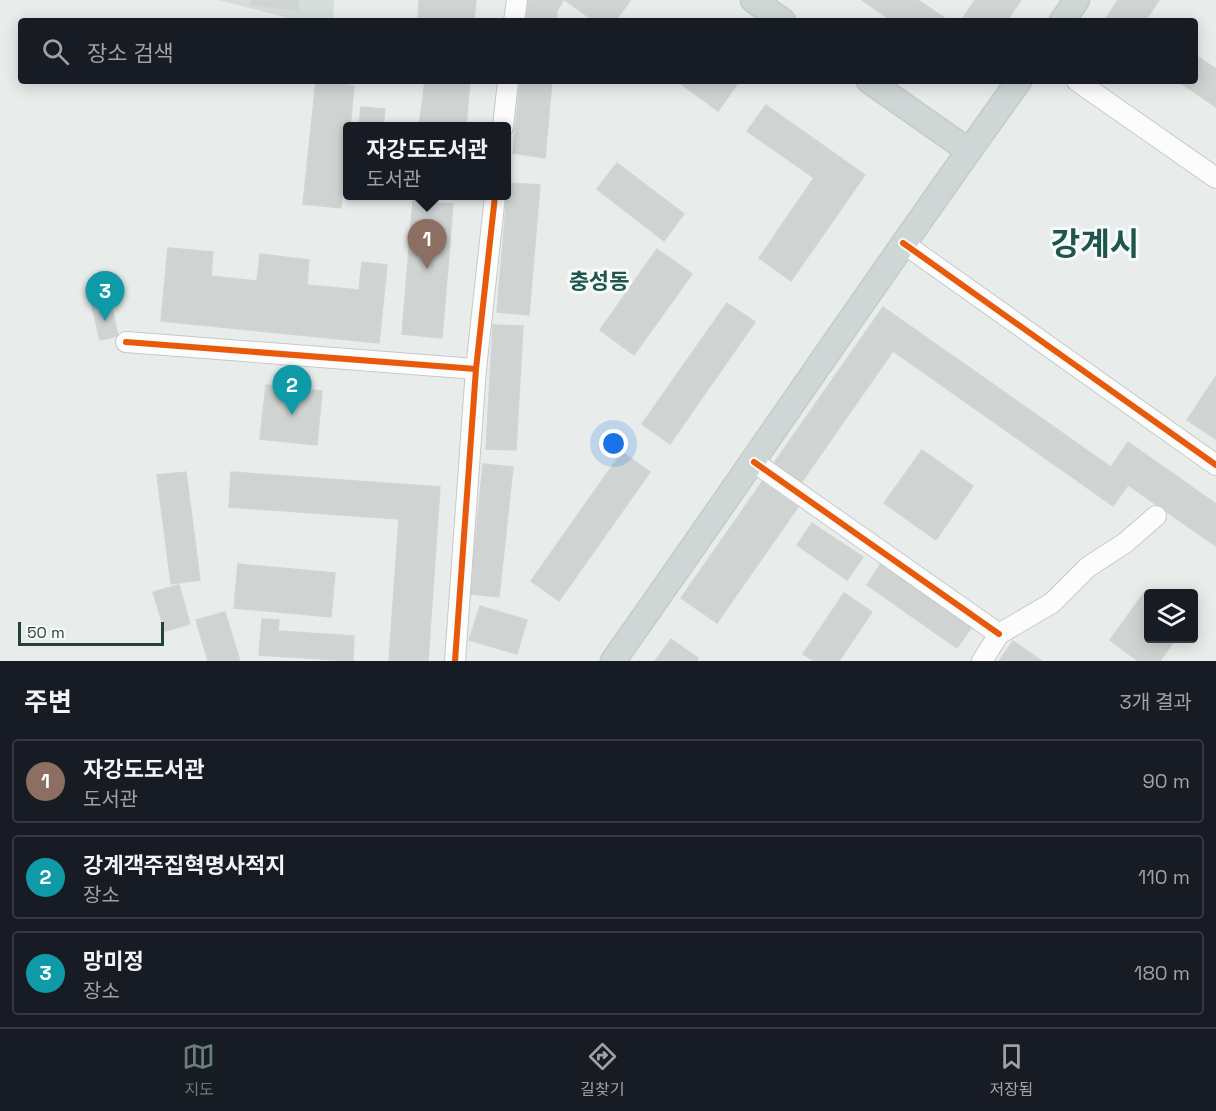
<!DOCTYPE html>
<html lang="ko">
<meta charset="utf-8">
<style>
:root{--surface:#171b24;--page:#242831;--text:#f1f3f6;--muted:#9ea1a6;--line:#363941;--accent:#697e79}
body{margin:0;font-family:"Space Grotesk","Noto Sans KR",sans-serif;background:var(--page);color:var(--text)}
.controls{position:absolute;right:18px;bottom:18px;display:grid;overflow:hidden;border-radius:6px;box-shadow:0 3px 15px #0003}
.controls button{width:54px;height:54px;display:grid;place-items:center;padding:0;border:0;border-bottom:2px solid var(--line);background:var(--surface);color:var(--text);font:30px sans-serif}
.scale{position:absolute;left:18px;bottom:15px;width:146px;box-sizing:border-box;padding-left:6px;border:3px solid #24423c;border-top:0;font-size:16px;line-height:21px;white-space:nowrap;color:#24423c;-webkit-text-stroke:4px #f7fbf9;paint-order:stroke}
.you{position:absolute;left:614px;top:444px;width:21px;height:21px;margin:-15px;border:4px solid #fff;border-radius:50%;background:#1a73e8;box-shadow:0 0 0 9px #1a73e833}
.badge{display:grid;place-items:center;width:39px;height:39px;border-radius:50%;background:var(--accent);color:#fff;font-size:20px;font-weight:700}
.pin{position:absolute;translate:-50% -50px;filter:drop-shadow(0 2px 3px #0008)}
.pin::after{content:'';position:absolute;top:32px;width:21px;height:18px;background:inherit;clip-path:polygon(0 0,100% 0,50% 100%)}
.popup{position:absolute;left:343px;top:122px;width:168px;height:78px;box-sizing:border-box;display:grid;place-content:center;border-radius:6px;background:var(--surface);filter:drop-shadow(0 2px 4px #0005);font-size:20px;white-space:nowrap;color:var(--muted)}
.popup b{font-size:22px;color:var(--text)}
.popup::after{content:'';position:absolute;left:50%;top:100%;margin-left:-12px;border:12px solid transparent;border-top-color:var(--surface)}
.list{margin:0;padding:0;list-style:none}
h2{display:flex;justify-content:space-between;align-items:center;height:78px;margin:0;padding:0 24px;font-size:26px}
h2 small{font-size:20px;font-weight:400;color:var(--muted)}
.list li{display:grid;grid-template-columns:39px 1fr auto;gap:18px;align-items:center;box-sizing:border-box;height:84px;margin:0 12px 12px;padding:0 12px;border:2px solid var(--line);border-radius:6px}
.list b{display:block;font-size:22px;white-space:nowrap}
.list p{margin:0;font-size:20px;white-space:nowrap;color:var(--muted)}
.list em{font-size:20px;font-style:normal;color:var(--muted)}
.icon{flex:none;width:33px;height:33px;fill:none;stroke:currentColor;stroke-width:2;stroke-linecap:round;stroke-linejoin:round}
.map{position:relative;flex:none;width:1216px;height:661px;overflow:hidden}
.search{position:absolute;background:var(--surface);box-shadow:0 3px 15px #0003;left:18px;right:18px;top:18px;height:66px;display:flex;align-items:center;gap:15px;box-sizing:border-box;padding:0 21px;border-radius:6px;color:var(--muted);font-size:22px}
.sheet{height:366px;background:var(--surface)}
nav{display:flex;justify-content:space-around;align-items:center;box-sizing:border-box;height:84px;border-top:2px solid var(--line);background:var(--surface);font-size:16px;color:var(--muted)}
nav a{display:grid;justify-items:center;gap:3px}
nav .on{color:var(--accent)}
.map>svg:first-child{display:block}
.built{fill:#d6dedb}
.building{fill:#cfd4d2;stroke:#d1d6d4;stroke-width:1.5}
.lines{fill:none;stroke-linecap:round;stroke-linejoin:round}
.minor-casing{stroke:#c5cac8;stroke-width:22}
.major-casing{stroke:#c3ccc9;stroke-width:27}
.minor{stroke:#fcfcfc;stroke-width:20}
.major{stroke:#cfd7d6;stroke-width:24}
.cycleway-casing{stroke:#f7fbf9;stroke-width:10}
.cycleway{stroke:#e8590c;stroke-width:6}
.labels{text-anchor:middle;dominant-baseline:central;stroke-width:6;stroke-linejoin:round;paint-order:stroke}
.quarter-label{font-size:22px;font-weight:bold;fill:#1e554c;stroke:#f7fbf9}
.town-label{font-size:32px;font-weight:bold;fill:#1e554c;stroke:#f7fbf9}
</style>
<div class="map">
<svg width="1216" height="661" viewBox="0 0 1216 661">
<rect width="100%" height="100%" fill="#e8edeb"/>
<path class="built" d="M218 0H334L333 21H300Z"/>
<g class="building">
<path d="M251 0H299L298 10 250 5Z"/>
<path d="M419 0H476L474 21H418Z"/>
<path d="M528 0H563L557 11 556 21H526Z"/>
<path d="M565 0H628L630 1 615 21H594Z"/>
<path d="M862 0H918L949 21H892Z"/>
<path d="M975 0H1021L1007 21H961Z"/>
<path d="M1118 0H1159L1145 21H1104Z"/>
<path d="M1195 55 1216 69V107L1178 81H1195Z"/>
<path d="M316 81 354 86 350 127H348L341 208 303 204Z"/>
<path d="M425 81H470L466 127H419Z"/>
<path d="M520 81H552L545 158 513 153Z"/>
<path d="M677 81H735L738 83 718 111Z"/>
<path d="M766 105 865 175 791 281 759 258 814 178 747 131Z"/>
<path d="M361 107 385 109 383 127H359Z"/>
<path d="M617 163 684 214 664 241 597 189Z"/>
<path d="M508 183 540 185 529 315 497 312Z"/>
<path d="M413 201 453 204 442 338 402 334Z"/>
<path d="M168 248 213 252 211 276 257 281 260 254 309 260 307 285 359 290 362 262 387 265 379 343 161 321Z"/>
<path d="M657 249 692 274 634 355 600 330Z"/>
<path d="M111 303 118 336 100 340 92 307Z"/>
<path d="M727 303 755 322 670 444 642 424Z"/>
<path d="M883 307 1111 467 1128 442 1216 504V546L1128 485 1113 506 893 351 801 483 774 463Z"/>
<path d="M493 325 523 326 516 450 486 449Z"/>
<path d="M1216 376V439L1187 420Z"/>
<path d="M266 385 322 391 317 445 260 439Z"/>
<path d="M922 450 973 486 936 540 884 503Z"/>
<path d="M622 452 650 472 559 601 531 581Z"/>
<path d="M483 464 513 467 499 597 470 594Z"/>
<path d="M186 472 200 580 171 584 157 475Z"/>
<path d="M231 472 440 487 428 661H389L399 519 229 507Z"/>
<path d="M762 482 798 507 717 623 681 598Z"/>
<path d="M812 523 863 557 847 580 797 545Z"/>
<path d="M882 562 973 625 957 648 867 585Z"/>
<path d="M238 564 335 573 331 617 234 608Z"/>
<path d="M179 585 190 624 165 631 153 592Z"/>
<path d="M1146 590 1151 594 1148 638H1176L1160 661H1138L1110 640Z"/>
<path d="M844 593 872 612 839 661H814L803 654Z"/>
<path d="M480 606 527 620 517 654 469 640Z"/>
<path d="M225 612 240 661H208L196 620Z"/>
<path d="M262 619 279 620 278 631 354 636 353 661 259 655Z"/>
<path d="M671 639 698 658 697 661H655Z"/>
<path d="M1013 641 1042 661H999Z"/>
</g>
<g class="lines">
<defs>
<g id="minor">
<path d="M514 21 517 0"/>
<path d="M1077 81 1216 178"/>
<path d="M503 127 508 81"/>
<path d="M903 243 1216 465"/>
<path d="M126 342 476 369"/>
<path d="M754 462 999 634"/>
<path d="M455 661 476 369 495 196"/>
<path d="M982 661 999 634 1052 603 1088 567 1125 543 1156 516"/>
</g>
<g id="major">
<path d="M753 0 783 21"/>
<path d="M1062 21 1077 0"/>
<path d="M869 81 969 151"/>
<path d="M613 661C749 469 881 272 1019 81"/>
</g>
</defs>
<use href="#minor" class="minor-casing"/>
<use href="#major" class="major-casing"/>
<use href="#minor" class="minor"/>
<use href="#major" class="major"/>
<defs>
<g id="cycleway">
<path d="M903 243 1216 465"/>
<path d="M126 342 476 369"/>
<path d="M754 462 999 634"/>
<path d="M455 661 476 369 495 196"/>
</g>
</defs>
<use href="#cycleway" class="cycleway-casing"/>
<use href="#cycleway" class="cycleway"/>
</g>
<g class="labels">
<g class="quarter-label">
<text x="599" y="281">충성동</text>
</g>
<g class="town-label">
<text x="1095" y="244">강계시</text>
</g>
</g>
</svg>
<div class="controls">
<button><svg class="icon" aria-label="layers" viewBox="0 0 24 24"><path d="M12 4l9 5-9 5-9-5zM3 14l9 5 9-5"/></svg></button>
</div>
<div class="scale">50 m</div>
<div class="you"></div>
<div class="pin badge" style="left:427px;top:269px;background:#8d6e63">1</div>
<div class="popup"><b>자강도도서관</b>도서관</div>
<div class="pin badge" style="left:292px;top:415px;background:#0f9aa8">2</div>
<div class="pin badge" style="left:105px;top:321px;background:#0f9aa8">3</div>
<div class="search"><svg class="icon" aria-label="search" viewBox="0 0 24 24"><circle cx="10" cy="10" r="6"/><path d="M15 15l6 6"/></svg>장소 검색</div>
</div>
<section class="sheet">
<h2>주변<small>3개 결과</small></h2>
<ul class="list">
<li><span class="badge" style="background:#8d6e63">1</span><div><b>자강도도서관</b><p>도서관</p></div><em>90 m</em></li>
<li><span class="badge" style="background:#0f9aa8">2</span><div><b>강계객주집혁명사적지</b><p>장소</p></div><em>110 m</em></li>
<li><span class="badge" style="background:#0f9aa8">3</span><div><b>망미정</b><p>장소</p></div><em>180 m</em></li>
</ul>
</section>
<nav>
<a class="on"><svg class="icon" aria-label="map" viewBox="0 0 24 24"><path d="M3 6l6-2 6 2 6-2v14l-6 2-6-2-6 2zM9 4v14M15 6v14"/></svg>지도</a>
<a><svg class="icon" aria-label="directions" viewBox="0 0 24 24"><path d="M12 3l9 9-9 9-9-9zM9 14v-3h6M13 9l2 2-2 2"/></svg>길찾기</a>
<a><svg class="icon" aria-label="saved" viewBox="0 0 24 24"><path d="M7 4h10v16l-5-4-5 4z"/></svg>저장됨</a>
</nav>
